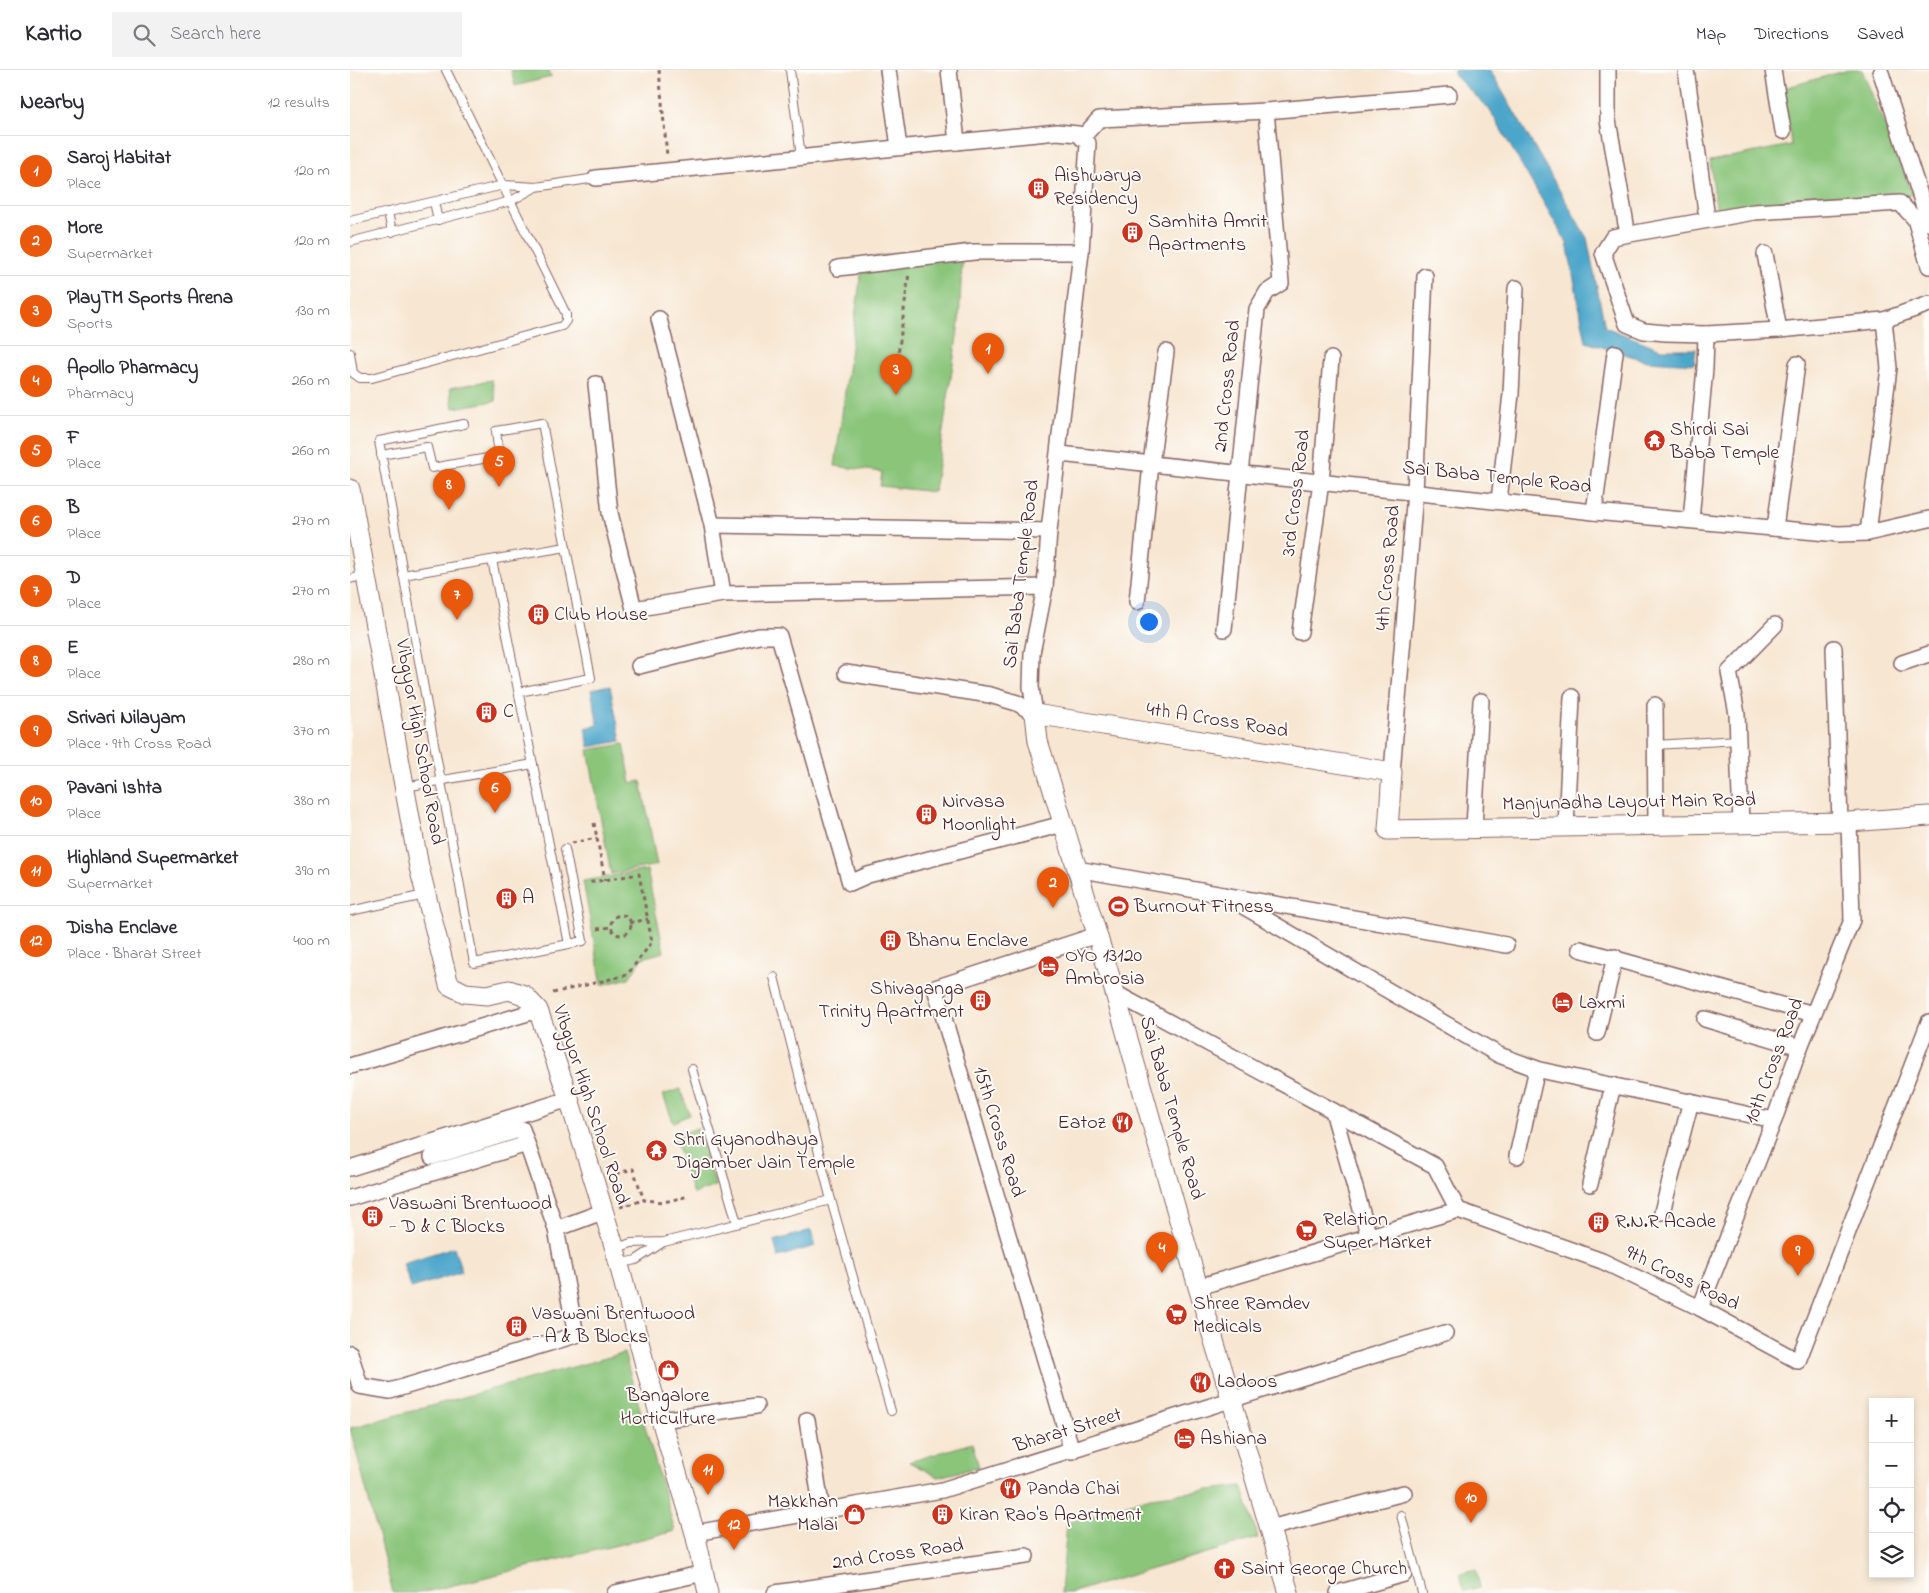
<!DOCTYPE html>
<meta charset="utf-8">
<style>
:root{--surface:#fff;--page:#f2f2f3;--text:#2b2b33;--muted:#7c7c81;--line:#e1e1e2;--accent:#ea580c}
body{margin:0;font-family:"Indie Flower",sans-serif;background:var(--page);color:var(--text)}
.controls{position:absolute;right:15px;bottom:15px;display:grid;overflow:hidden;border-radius:0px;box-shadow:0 2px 8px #0003}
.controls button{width:45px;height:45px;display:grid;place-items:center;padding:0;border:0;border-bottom:1px solid var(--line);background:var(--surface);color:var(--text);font:25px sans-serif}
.you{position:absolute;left:798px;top:551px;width:18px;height:18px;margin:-12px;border:4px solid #fff;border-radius:50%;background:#1a73e8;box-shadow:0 0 0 8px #1a73e833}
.badge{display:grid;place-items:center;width:32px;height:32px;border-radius:50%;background:var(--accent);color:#fff;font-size:16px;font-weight:700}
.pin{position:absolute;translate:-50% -41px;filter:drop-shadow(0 1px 2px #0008)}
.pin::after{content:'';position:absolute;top:26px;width:18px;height:15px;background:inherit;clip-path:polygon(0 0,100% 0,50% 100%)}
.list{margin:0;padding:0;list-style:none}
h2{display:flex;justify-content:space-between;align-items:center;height:65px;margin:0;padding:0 20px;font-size:21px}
h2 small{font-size:16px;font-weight:400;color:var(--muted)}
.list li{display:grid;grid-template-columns:32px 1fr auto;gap:15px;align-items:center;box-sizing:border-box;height:70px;padding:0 20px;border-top:1px solid var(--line)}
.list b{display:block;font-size:19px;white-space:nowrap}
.list p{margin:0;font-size:16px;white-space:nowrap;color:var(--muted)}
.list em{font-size:16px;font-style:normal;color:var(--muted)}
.icon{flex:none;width:28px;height:28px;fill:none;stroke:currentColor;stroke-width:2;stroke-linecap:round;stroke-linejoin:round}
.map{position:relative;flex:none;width:1579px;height:1523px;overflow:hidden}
header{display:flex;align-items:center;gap:30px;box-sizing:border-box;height:70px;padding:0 25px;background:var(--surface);border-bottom:1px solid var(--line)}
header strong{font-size:24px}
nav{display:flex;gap:28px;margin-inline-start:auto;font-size:18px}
.search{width:350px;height:45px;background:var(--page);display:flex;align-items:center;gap:12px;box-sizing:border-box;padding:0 18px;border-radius:0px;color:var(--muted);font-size:19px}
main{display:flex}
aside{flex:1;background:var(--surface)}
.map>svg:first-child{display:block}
.green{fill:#8ac57a;stroke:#6a7252}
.water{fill:#4ca6ca;stroke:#4b627a}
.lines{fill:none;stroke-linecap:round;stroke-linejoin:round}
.service-casing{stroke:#876565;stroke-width:10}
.minor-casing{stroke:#876565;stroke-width:18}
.tertiary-casing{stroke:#876565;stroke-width:21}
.path{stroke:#876565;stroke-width:3;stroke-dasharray:4 4;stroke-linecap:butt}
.service{stroke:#fff;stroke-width:8}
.minor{stroke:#fff;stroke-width:15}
.tertiary{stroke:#fff;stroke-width:19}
.labels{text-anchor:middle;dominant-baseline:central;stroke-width:4;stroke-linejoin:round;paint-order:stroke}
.poi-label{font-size:20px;fill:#4a1f2b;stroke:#fdfcf7;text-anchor:start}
.street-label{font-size:20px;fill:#4a1f2b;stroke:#fdfcf7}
</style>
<header>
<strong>Kartio</strong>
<div class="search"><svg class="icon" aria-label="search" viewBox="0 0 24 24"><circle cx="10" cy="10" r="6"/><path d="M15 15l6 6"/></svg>Search here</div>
<nav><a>Map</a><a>Directions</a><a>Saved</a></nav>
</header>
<main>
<aside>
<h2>Nearby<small>12 results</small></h2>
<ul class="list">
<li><span class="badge">1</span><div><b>Saroj Habitat</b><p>Place</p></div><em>120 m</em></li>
<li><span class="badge">2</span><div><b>More</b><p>Supermarket</p></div><em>120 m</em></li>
<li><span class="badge">3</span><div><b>PlayTM Sports Arena</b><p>Sports</p></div><em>130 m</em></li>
<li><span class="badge">4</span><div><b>Apollo Pharmacy</b><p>Pharmacy</p></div><em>260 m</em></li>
<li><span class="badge">5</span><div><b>F</b><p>Place</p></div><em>260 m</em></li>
<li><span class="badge">6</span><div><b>B</b><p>Place</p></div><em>270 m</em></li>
<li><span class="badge">7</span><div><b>D</b><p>Place</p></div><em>270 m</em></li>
<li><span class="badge">8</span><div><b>E</b><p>Place</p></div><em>280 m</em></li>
<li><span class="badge">9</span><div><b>Srivari Nilayam</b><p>Place · 9th Cross Road</p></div><em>370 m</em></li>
<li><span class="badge">10</span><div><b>Pavani Ishta</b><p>Place</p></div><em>380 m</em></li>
<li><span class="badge">11</span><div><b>Highland Supermarket</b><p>Supermarket</p></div><em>390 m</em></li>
<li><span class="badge">12</span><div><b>Disha Enclave</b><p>Place · Bharat Street</p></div><em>400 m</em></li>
</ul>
</aside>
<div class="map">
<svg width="1579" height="1523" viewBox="0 0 1579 1523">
<rect width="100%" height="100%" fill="#fdfcf7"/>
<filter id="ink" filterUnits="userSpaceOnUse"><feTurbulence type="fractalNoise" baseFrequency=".02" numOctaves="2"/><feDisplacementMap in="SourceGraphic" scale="10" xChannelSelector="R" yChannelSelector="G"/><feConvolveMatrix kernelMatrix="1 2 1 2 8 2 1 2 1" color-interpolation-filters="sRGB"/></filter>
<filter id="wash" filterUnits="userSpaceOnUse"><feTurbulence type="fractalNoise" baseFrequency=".0096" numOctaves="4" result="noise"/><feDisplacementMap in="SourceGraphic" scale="20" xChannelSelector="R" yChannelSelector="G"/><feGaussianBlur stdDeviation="1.12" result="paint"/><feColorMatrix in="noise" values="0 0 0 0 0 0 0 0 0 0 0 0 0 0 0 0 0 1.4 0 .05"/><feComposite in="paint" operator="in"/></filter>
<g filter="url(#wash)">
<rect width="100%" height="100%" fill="#f7e6d1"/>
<g class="green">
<path d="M161 0H199L201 7 165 16Z"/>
<path d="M1498 0H1512L1563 125 1367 144 1360 91 1441 75 1434 18Z"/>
<path d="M613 173 609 253 584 422 530 416 532 402 485 396 513 189Z"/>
<path d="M142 310 146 331 103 338 100 318Z"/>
<path d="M274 674 281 713 291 711 307 795 261 804 238 680Z"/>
<path d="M297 800 314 882 292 888 279 908 252 915 233 811Z"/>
<path d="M330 1019 340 1045 323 1052 313 1025Z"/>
<path d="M347 1058 366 1116 343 1124 324 1066Z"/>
<path d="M274 1283 325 1461 71 1523H43L0 1358Z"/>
<path d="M622 1373 629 1397 588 1407 559 1392Z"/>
<path d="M892 1416 908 1468 720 1523H711L717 1453 800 1427Z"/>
<path d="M1126 1499 1130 1517 1114 1521 1110 1503Z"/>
</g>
<g class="water">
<path d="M1103 0H1140L1237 168 1255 257 1311 279H1346L1344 294 1297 291 1236 272 1217 173 1139 39 1105 6Z"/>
<path d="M260 616 271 671 239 677 235 658 248 655 241 620Z"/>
<path d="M461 1160 465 1176 428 1187 424 1171Z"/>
<path d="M104 1177 112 1202 61 1218 53 1193Z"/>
</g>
</g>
<g filter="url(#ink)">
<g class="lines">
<defs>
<g id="service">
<path d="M440 0 451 87"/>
<path d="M84 132 88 150"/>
<path d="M38 142 42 162"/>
<path d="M0 151 154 115 186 117 246 108"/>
<path d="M0 172 161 131 186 117"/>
<path d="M0 283 3 303 10 308H22L212 256 216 251V244L96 0"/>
<path d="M114 354 29 371 124 893 219 874 142 490"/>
<path d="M31 385 77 377 82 398 149 386 146 361 192 353 241 608 169 622"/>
<path d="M53 505 216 477"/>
<path d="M0 509 15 505"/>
<path d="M1305 675 1388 670"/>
<path d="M55 717 183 694"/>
<path d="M215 779 233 871 219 874"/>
<path d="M0 841 75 825"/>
<path d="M424 907 481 1130"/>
<path d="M342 999 387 1153"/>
<path d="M265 1179 281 1173 314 1172 481 1130 541 1341"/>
<path d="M269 1194 286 1190 312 1173"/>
<path d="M1051 1445 1072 1523"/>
</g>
<g id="minor">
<path d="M538 0 549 77"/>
<path d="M599 0 607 72"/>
<path d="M1258 0V50L1276 154"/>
<path d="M1336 0 1356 141"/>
<path d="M1423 0 1433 61"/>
<path d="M1531 3 1579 153"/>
<path d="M732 68 749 49 916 41 1099 25"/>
<path d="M246 108 707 62 728 64 738 73 731 182 699 461 695 517 682 583 681 617 685 644"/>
<path d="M1415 184 1429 260"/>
<path d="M1579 196 1565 149 1550 133 1404 142 1263 167 1253 183 1277 254 1294 261 1316 263 1356 264 1429 260 1534 250 1579 234"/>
<path d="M488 198 624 182H731"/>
<path d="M309 249 362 455 373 524"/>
<path d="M246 314 260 443 284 539 373 524 695 517"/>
<path d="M710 384 1244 442 1488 464 1518 463 1579 449"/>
<path d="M1149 431 1161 324 1166 218"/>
<path d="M1244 442 1265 283"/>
<path d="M1341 450 1355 298 1356 264"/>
<path d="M362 455 699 461"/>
<path d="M1425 458 1447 294"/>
<path d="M1518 463 1539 298 1534 250"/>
<path d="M787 532 801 394 816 282"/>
<path d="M874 559 907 239 917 222 931 213 916 41"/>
<path d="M950 562 971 412 981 289"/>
<path d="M1484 578 1490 752"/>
<path d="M1552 593 1579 584"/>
<path d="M289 596 409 566H429L500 813 518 805 713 754"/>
<path d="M496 603 640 625 667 633 685 644"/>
<path d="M1305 635 1306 755"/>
<path d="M1042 702 1065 422 1075 206"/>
<path d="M1391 754 1387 644 1379 602 1425 555"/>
<path d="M1216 757 1222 627"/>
<path d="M1124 758 1131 631"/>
<path d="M727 799 1156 875"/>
<path d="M874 825 1149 985 1190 1000 1424 1050"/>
<path d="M1230 879 1463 944"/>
<path d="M765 923 1085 1096 1108 1140"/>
<path d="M1355 949 1450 977"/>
<path d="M1247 963 1265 887"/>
<path d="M0 996 188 940"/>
<path d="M983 1041 1019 1167"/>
<path d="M1167 1086 1187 999"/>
<path d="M82 1087 172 1059 177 1074"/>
<path d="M0 1098 219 1029"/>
<path d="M1240 1114 1263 1015"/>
<path d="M0 1128 177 1074 206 1159 226 1265 40 1321 10 1316 0 1283"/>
<path d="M1312 1142 1341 1031"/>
<path d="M206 1159 252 1142"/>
<path d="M848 1217 1108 1140 1252 1191 1350 1238 1448 1291 1579 952"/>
<path d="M1350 1238 1424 1050 1450 977 1502 850 1499 752"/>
<path d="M312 1350 406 1336"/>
<path d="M457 1350 472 1440"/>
<path d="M722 1381 585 918 747 865"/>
<path d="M920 1458 1054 1423"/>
<path d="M345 1463 592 1420 1095 1263"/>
<path d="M265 1523 354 1503"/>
<path d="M425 1523 676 1486"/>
<path d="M988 1523 1054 1504"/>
</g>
<g id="tertiary">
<path d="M0 419 69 797 99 915 115 923 137 925 159 920 174 925 188 940 219 1029 265 1179 297 1303 345 1463 358 1523"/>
<path d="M939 1523 848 1217 765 923 688 671 685 644 1042 702 1038 760 1499 752 1579 746"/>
</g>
</defs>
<use href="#service" class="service-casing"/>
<use href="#minor" class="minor-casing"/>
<use href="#tertiary" class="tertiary-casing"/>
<g class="path">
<path d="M309 0 317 86"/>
<path d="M550 316 544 315 559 203"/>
<path d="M244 753 255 810"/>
<path d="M222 773 247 768"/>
<circle cx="271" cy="855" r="10"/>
<path d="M280 853 298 849"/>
<path d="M247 859 261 857"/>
<path d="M203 923 277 905 302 872 289 804 237 813"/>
<path d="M259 1106 283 1099 294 1130 314 1132 339 1126"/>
<path d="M270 1137 294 1130"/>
</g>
<use href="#service" class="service"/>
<use href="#minor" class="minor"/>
<use href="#tertiary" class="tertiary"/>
</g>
</g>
<defs>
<symbol id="building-disc" viewBox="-11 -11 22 22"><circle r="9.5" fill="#c8321e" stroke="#fdfcf7"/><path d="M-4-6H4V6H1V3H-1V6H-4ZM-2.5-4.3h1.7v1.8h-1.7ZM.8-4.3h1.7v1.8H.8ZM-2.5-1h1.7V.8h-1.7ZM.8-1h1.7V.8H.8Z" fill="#fff"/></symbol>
<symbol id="temple-disc" viewBox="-11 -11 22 22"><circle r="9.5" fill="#c8321e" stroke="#fdfcf7"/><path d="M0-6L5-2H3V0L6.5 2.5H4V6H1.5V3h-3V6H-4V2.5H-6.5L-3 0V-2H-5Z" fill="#fff"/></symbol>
<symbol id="stadium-disc" viewBox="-11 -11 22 22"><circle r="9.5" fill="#c8321e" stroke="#fdfcf7"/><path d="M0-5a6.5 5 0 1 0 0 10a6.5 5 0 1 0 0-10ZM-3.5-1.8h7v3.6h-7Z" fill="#fff"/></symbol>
<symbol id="hotel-disc" viewBox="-11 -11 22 22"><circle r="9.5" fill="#c8321e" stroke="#fdfcf7"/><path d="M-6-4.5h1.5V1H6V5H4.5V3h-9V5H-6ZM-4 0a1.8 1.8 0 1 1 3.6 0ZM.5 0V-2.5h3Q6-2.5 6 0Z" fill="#fff"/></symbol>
<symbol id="restaurant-disc" viewBox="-11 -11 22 22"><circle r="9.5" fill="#c8321e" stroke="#fdfcf7"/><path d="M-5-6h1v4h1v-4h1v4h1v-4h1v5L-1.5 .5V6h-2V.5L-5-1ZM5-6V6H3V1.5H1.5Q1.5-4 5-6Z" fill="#fff"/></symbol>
<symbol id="supermarket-disc" viewBox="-11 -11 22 22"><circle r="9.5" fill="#c8321e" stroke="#fdfcf7"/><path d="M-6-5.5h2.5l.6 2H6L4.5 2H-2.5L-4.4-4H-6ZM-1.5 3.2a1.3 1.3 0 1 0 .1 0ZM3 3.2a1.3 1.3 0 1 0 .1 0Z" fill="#fff"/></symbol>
<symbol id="shop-disc" viewBox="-11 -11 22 22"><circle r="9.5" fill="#c8321e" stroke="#fdfcf7"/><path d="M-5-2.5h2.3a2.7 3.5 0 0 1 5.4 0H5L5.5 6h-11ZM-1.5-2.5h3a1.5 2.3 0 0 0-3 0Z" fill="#fff"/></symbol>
<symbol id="church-disc" viewBox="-11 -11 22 22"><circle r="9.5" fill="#c8321e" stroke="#fdfcf7"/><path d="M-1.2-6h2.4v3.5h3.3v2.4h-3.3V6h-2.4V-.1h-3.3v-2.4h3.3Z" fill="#fff"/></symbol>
</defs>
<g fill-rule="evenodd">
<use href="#building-disc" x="676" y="106" width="25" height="25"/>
<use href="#building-disc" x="770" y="150" width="25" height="25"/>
<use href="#temple-disc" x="1292" y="358" width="25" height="25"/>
<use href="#building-disc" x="176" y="532" width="25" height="25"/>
<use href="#building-disc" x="124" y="630" width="25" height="25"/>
<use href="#building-disc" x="564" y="732" width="25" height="25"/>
<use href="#building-disc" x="144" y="816" width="25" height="25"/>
<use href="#stadium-disc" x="756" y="824" width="25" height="25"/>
<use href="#building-disc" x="528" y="858" width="25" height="25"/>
<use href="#hotel-disc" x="686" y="884" width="25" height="25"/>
<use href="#building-disc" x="618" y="918" width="25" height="25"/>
<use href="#hotel-disc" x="1200" y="920" width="25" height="25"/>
<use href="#restaurant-disc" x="760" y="1040" width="25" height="25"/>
<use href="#temple-disc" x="294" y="1068" width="25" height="25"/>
<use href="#building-disc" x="10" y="1134" width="25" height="25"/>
<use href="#building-disc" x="1236" y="1140" width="25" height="25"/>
<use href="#supermarket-disc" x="944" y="1148" width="25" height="25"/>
<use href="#supermarket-disc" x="814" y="1232" width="25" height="25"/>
<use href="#building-disc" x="154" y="1244" width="25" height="25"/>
<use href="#shop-disc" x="306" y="1288" width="25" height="25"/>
<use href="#restaurant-disc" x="838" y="1300" width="25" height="25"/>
<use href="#hotel-disc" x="822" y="1356" width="25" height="25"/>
<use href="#restaurant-disc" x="648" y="1406" width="25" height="25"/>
<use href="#shop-disc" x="492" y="1432" width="25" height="25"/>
<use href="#building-disc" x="580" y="1432" width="25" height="25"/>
<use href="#church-disc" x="862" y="1486" width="25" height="25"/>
</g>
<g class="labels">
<g class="poi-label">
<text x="704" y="106">Aishwarya<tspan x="704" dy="23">Residency</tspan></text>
<text x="798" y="152">Samhita Amrit<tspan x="798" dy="23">Apartments</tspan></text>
<text x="1320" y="360">Shirdi Sai<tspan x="1320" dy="23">Baba Temple</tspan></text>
<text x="204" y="545">Club House</text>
<text x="153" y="642">C</text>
<text x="592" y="732">Nirvasa<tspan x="592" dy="23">Moonlight</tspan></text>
<text x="172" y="828">A</text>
<text x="784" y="837">BurnOut Fitness</text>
<text x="557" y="871">Bhanu Enclave</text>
<text x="715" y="886">OYO 13120<tspan x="715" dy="23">Ambrosia</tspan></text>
<text x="614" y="919" text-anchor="end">Shivaganga<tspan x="614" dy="23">Trinity Apartment</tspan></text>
<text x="1229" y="933">Laxmi</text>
<text x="756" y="1053" text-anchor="end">Eatoz</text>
<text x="323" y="1070">Shri Gyanodhaya<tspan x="323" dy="23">Digamber Jain Temple</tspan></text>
<text x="39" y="1134">Vaswani Brentwood<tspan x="39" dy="23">- D &amp; C Blocks</tspan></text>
<text x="973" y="1150">Relation<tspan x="973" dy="23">Super Market</tspan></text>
<text x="1265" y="1152">R.N.R Acade</text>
<text x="843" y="1234">Shree Ramdev<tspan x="843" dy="23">Medicals</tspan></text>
<text x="182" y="1244">Vaswani Brentwood<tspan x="182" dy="23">- A &amp; B Blocks</tspan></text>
<text x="867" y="1312">Ladoos</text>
<text x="318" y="1326" text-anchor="middle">Bangalore<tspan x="318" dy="23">Horticulture</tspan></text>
<text x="850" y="1369">Ashiana</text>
<text x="677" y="1419">Panda Chai</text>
<text x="488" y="1432" text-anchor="end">Makkhan<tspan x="488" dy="23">Malai</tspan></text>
<text x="609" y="1445">Kiran Rao's Apartment</text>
<text x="891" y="1499">Saint George Church</text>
</g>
<g class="street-label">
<text transform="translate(878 316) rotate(-84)">2nd Cross Road</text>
<text transform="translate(1147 408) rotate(6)">Sai Baba Temple Road</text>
<text transform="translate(947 423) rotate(-83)">3rd Cross Road</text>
<text transform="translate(1039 498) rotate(-85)">4th Cross Road</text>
<text transform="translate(672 504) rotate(-83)">Sai Baba Temple Road</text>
<text transform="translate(867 651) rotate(9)">4th A Cross Road</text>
<text transform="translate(69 672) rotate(80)">Vibgyor High School Road</text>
<text transform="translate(1279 733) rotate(-1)">Manjunadha Layout Main Road</text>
<text transform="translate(1425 991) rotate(-69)">10th Cross Road</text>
<text transform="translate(240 1035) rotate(72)">Vibgyor High School Road</text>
<text transform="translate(821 1038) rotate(74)">Sai Baba Temple Road</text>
<text transform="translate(648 1062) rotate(73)">15th Cross Road</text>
<text transform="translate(1332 1209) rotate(26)">9th Cross Road</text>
<text transform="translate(718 1361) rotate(-17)">Bharat Street</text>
<text transform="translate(548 1485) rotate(-8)">2nd Cross Road</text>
</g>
</g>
</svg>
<div class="controls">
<button>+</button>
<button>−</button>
<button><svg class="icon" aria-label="locate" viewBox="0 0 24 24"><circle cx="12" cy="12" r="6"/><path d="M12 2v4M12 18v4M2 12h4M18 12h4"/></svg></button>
<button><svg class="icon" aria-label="layers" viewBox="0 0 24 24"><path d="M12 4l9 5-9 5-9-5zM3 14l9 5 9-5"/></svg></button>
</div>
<div class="you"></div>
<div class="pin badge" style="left:638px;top:304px">1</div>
<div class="pin badge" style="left:703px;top:838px">2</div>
<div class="pin badge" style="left:546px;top:325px">3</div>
<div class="pin badge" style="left:812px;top:1203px">4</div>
<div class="pin badge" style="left:149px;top:417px">5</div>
<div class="pin badge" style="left:145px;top:743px">6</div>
<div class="pin badge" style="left:107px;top:550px">7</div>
<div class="pin badge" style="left:99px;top:440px">8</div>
<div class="pin badge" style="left:1448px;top:1206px">9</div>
<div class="pin badge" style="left:1121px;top:1453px">10</div>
<div class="pin badge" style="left:358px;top:1425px">11</div>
<div class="pin badge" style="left:384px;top:1480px">12</div>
</div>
</main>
